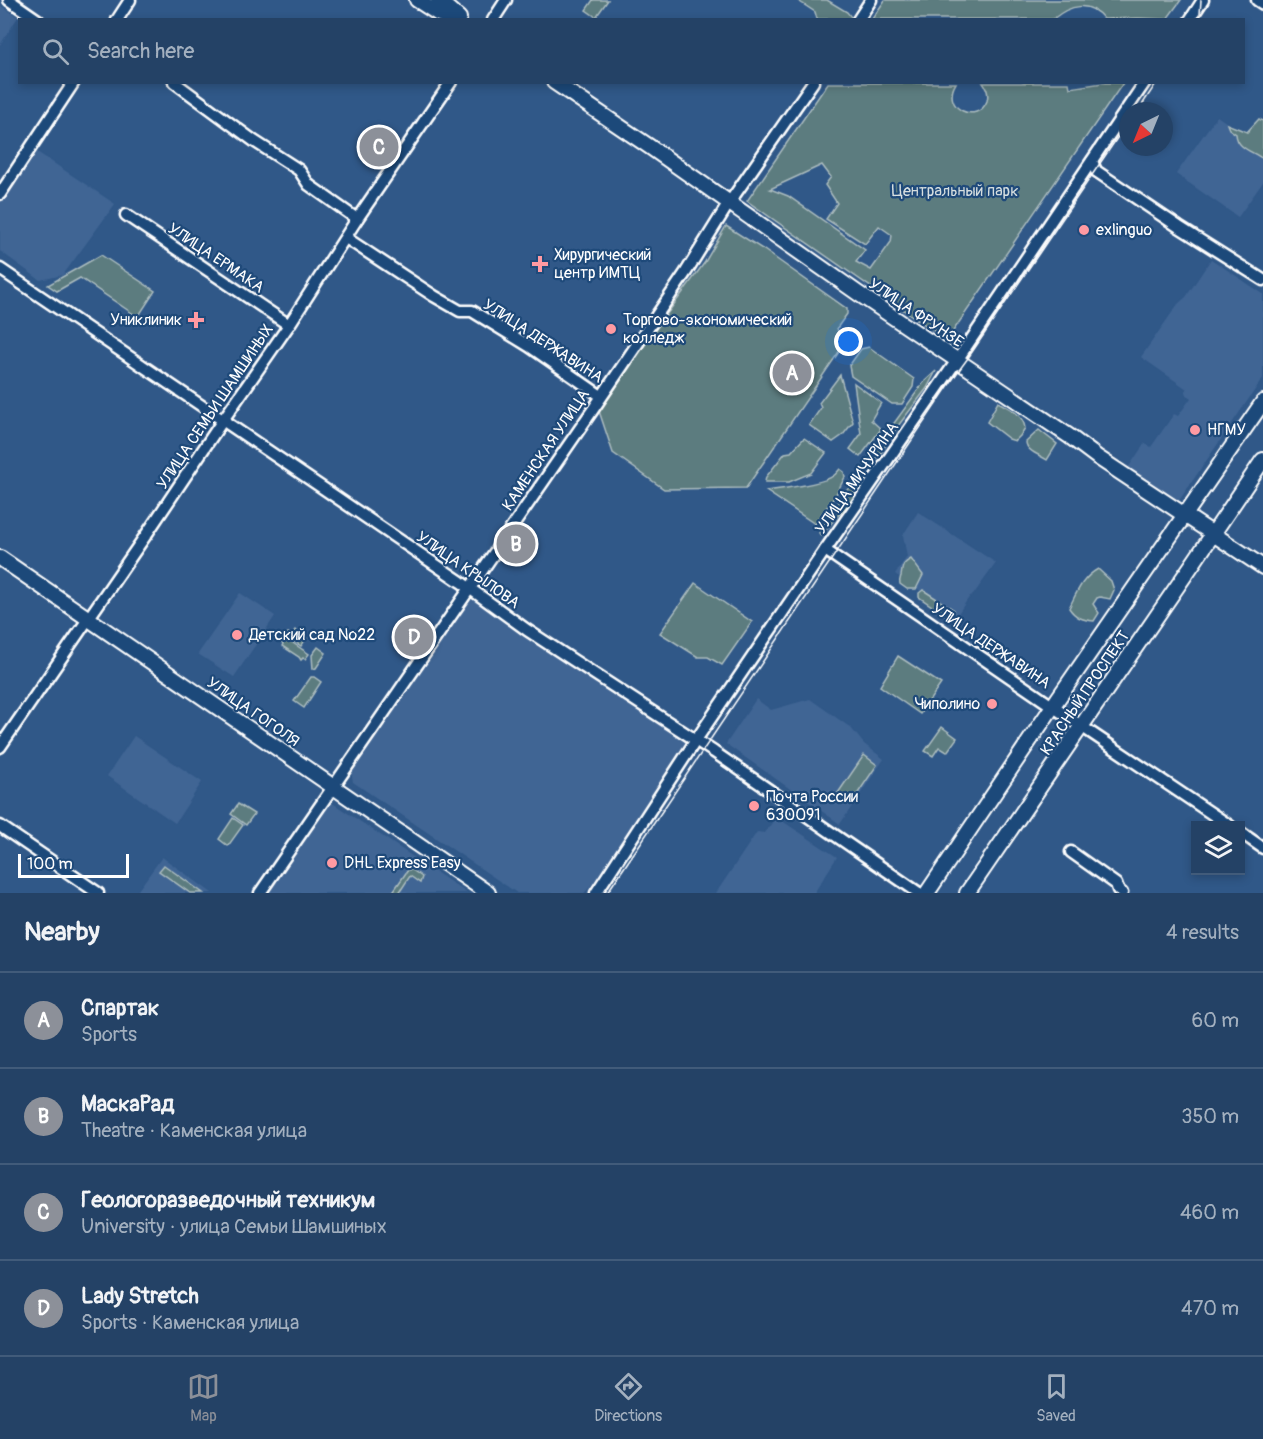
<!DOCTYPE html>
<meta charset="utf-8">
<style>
:root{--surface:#244266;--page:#304d6f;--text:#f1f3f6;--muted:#a3b0bf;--line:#415b7a;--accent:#8c9099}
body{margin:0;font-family:Pangolin,sans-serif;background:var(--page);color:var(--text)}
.controls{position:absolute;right:18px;bottom:18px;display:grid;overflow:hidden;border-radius:0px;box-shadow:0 3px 9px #0003}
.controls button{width:54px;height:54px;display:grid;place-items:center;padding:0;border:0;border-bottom:2px solid var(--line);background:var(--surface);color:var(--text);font:30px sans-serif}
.compass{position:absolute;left:1119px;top:102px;width:54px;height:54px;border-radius:50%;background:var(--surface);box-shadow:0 3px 9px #0003;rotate:223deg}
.scale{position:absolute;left:18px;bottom:15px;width:111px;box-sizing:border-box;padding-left:6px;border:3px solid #fff;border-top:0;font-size:16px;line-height:21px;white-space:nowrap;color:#fff;-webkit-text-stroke:4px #1f4a7a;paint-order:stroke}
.you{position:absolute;left:849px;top:342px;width:21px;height:21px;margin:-15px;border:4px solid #fff;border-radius:50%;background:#1a73e8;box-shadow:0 0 0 9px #1a73e833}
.badge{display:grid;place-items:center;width:39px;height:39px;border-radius:50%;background:var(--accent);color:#fff;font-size:20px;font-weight:700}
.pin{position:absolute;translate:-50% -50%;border:3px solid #fff;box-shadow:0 2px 6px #0006}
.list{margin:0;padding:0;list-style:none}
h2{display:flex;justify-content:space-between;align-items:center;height:78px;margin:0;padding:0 24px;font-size:26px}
h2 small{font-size:20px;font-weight:400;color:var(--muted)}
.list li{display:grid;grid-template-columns:39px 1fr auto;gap:18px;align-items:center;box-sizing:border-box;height:96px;padding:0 24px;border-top:2px solid var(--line)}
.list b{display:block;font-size:22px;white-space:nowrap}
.list p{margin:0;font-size:20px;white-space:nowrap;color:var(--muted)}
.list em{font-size:20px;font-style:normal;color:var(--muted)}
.icon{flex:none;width:33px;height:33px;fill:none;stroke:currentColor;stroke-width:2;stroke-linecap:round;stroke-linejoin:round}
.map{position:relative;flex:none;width:1263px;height:893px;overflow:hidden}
.search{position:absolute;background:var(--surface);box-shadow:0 3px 9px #0003;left:18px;right:18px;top:18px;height:66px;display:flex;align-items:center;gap:15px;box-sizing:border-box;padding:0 21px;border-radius:0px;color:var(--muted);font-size:22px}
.sheet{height:462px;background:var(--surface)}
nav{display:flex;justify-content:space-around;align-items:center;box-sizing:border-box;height:84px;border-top:2px solid var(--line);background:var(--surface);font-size:16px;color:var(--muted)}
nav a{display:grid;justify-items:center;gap:3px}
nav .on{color:var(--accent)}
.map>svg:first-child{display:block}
.built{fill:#406594}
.green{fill:#5b7b7f;stroke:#adbdbf;stroke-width:1.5;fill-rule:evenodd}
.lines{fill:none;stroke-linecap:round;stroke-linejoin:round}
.minor-casing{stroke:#fff;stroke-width:15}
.major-casing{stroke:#fff;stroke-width:18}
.minor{stroke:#1f4a7a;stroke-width:10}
.major{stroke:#1f4a7a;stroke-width:14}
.tram{stroke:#fff;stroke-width:1.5}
.poi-dot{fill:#ff9aa2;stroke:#1f4a7a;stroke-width:2}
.labels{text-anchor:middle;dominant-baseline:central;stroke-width:4.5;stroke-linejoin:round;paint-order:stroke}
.park-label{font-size:16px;fill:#d6dedf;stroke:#1f4a7a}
.poi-label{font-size:16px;fill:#fff;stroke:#1f4a7a;text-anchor:start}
.street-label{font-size:16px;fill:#fff;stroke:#1f4a7a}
</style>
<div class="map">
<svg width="1263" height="893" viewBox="0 0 1263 893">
<rect width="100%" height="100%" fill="#305888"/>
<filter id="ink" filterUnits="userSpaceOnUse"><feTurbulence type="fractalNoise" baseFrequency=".0167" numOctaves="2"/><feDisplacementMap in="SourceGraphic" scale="12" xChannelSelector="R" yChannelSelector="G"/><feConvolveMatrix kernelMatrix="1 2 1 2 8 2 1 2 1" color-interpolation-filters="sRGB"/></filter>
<g filter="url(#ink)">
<g class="built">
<path d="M0 5 18 17 0 45Z"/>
<path d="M1217 116 1263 148V182L1238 217 1176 174Z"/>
<path d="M31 148 115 204 63 275 40 280 0 251V195Z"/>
<path d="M1211 259 1263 294V378L1178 502 1128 468 1145 443 1151 447 1174 414 1178 416 1191 398 1185 393 1187 389 1141 357 1178 304 1186 297Z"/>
<path d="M918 512 996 563 973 595 970 596 957 615 895 574 907 557 903 535Z"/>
<path d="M240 593 275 616 234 677 198 654Z"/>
<path d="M468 600 478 601 688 744 611 861 588 889 584 893H517L353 782 351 770 354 766Z"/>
<path d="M756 699 771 710 810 699 851 728 864 744 884 759 840 824 726 744Z"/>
<path d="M134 736 202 782 175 823 107 776Z"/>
<path d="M329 801 334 804 467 893H266Z"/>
<path d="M776 817 837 857 814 893H716L757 832 765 833Z"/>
<path d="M162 857 212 893H136Z"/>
</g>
<g class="green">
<path d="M593 0H608L596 17 586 10Z"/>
<path d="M797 0H827L847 12 851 17 850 19H817L815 12Z"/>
<path d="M885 0H1181L1167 19 1138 18 1104 19C1089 0 1070 5 1053 19H872Z"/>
<path d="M828 83H956C940 109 978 125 987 101 989 94 987 88 983 83H1069L1070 88 1103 83H1123L947 340 747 201ZM822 165 831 177 825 185 837 203 826 219 865 244 879 226 892 235 891 242 871 270 856 262 865 250 788 196 770 189Z"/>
<path d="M1259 119 1263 121V159C1253 151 1237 149 1236 134L1229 129 1227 124 1247 132Z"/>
<path d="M726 226 764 250 847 309V314L837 328 843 346 746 488 664 489 613 453 598 408 705 262Z"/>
<path d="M101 255 155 291 138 317 80 278 57 291 48 285Z"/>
<path d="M869 347 914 379 913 387 902 404H892L851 376 849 366 861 349Z"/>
<path d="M936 371 927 388 888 439 883 450 875 460H871L873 452 924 382Z"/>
<path d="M840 375 853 422 843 435 833 442 809 425 821 408 819 403Z"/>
<path d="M854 383 881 403 871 420 881 429 860 457 850 449 861 434Z"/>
<path d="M998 402C1009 408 1023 414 1025 428L1020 436 1015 441 1009 439 987 422Z"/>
<path d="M1039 430 1057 444 1047 460C1040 455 1026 451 1026 442Z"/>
<path d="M804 438 826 453 811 473 789 482H765L766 477 785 453 791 452Z"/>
<path d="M840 469 844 472 845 477 835 496 815 524 766 491C781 489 823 484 833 476 836 474 838 471 840 469Z"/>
<path d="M854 486V497L851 502 833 521 821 536 819 533C821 527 845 491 849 488 851 487 852 487 854 486Z"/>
<path d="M911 559 923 575 916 589H907L900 584C899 581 900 579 901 576 903 566 901 565 911 559Z"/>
<path d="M1098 569 1111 581 1114 590 1110 599 1100 597 1097 598 1093 604 1099 613 1094 621C1082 620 1075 617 1069 608 1077 592 1082 578 1098 569Z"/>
<path d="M695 583 752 622 722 665 708 657H698L660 633Z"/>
<path d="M923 590 954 610V616L948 617 919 597V593Z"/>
<path d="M295 630 307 638 301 646 286 636 288 633 292 635Z"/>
<path d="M284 637 309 654 305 659 303 658 301 660 299 657 282 646 283 644 280 642Z"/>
<path d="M318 647 326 653 316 668 313 669 312 655Z"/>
<path d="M898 656 941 684 920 714 880 686Z"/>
<path d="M311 677H314L321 682 304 708 294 701Z"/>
<path d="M942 727 957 738 947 752 939 747 933 756 925 751Z"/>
<path d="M864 755 877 765 852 802 838 793Z"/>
<path d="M238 804 254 814 246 825 231 814Z"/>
<path d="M233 818 243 825 228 846 219 839Z"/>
<path d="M164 865 203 893H190L159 871Z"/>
<path d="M411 869 422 877 420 883 410 876 399 893H392L408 870Z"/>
</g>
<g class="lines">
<defs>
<g id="minor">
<path d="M9 0 38 20"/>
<path d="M1257 0 1263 4"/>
<path d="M117 20 130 0"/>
<path d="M493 20 506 0"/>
<path d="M858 20 871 0"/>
<path d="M1190 20 1203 0"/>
<path d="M174 82 254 141 299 170 309 185 357 219"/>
<path d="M1092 161 1096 171 1179 227 1263 280"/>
<path d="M0 194 74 82"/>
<path d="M126 215 289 325"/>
<path d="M346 238 434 296 460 311H472L529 346 601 396"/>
<path d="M0 269 336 497 461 582 527 630 714 752 919 893"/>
<path d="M825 550 1087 730 1230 826"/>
<path d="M0 747 148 532 223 420 289 325 357 219 451 82"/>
<path d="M0 826 98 893"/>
<path d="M1240 832 1263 848"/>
<path d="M1071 852 1116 884 1118 890 1122 893"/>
<path d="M260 893 592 411 686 272 729 203 813 82"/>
<path d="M596 893 696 740 825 550 962 353 1145 82"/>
</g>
<g id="major">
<path d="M417 0 437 13 453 20"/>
<path d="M438 0 459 18"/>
<path d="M554 82 650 147 859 294 1069 436 1097 457 1263 567"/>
<path d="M0 558 488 893"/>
<path d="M927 893 1059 697 1263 402"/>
<path d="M967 893 1196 559 1263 460"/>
</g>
</defs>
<use href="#minor" class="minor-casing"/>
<use href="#major" class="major-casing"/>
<use href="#minor" class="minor"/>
<use href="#major" class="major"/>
<g class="tram">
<path d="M1196 20 1200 14 1201 0"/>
<path d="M1138 111 1157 82"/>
<path d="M607 893 957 373 968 358 1128 122"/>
</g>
</g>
</g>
<g class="poi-dot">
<circle cx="1084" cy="230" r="6"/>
<path d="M537 255h6v6h6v6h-6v6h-6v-6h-6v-6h6z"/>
<path d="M193 311h6v6h6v6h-6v6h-6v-6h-6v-6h6z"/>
<circle cx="611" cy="329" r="6"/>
<circle cx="1195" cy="430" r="6"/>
<circle cx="237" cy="635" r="6"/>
<circle cx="992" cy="704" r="6"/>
<circle cx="754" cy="806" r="6"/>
<circle cx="332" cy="863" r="6"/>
</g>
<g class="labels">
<g class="park-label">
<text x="955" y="191">Центральный парк</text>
</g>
<g class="poi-label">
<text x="1096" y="230">exlinguo</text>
<text x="554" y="255">Хирургический<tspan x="554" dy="18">центр ИМТЦ</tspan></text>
<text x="182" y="320" text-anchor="end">Униклиник</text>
<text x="623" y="320">Торгово-экономический<tspan x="623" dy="18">колледж</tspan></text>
<text x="1207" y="430">НГМУ</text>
<text x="249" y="635">Детский сад №22</text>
<text x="980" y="704" text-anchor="end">Чиполино</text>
<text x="766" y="797">Почта России<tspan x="766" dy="18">630091</tspan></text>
<text x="344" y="863">DHL Express Easy</text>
</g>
<g class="street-label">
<text transform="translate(216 258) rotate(34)">УЛИЦА ЕРМАКА</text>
<text transform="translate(916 313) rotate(34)">УЛИЦА ФРУНЗЕ</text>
<text transform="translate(543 341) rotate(33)">УЛИЦА ДЕРЖАВИНА</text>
<text transform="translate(215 407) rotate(-56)">УЛИЦА СЕМЬИ ШАМШИНЫХ</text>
<text transform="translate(546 450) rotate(-56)">КАМЕНСКАЯ УЛИЦА</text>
<text transform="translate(857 478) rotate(-55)">УЛИЦА МИЧУРИНА</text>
<text transform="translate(468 570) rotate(35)">УЛИЦА КРЫЛОВА</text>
<text transform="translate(991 646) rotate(34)">УЛИЦА ДЕРЖАВИНА</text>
<text transform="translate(1085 693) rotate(-56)">КРАСНЫЙ ПРОСПЕКТ</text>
<text transform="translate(253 712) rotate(35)">УЛИЦА ГОГОЛЯ</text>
</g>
</g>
</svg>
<div class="controls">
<button><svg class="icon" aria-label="layers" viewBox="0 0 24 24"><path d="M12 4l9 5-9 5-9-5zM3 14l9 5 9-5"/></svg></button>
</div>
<svg class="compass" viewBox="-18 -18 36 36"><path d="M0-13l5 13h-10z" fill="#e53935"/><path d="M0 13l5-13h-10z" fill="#a3b0bf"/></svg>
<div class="scale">100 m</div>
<div class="you"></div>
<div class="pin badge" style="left:792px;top:373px">A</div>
<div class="pin badge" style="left:516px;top:544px">B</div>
<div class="pin badge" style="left:379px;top:147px">C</div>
<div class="pin badge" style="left:414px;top:637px">D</div>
<div class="search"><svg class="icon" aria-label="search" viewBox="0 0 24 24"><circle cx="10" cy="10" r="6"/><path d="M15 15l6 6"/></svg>Search here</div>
</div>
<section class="sheet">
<h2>Nearby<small>4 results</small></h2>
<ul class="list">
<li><span class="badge">A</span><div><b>Спартак</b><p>Sports</p></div><em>60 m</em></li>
<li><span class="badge">B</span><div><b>МаскаРад</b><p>Theatre · Каменская улица</p></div><em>350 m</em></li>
<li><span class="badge">C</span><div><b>Геологоразведочный техникум</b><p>University · улица Семьи Шамшиных</p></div><em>460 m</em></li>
<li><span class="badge">D</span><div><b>Lady Stretch</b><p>Sports · Каменская улица</p></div><em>470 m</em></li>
</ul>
</section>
<nav>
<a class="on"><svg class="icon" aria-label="map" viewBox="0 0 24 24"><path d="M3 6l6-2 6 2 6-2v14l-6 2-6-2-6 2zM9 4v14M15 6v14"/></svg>Map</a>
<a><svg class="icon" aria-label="directions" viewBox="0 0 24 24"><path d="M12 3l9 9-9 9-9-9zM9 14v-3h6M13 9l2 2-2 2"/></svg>Directions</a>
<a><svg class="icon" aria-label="saved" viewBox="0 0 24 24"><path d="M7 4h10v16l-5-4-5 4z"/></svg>Saved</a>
</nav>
